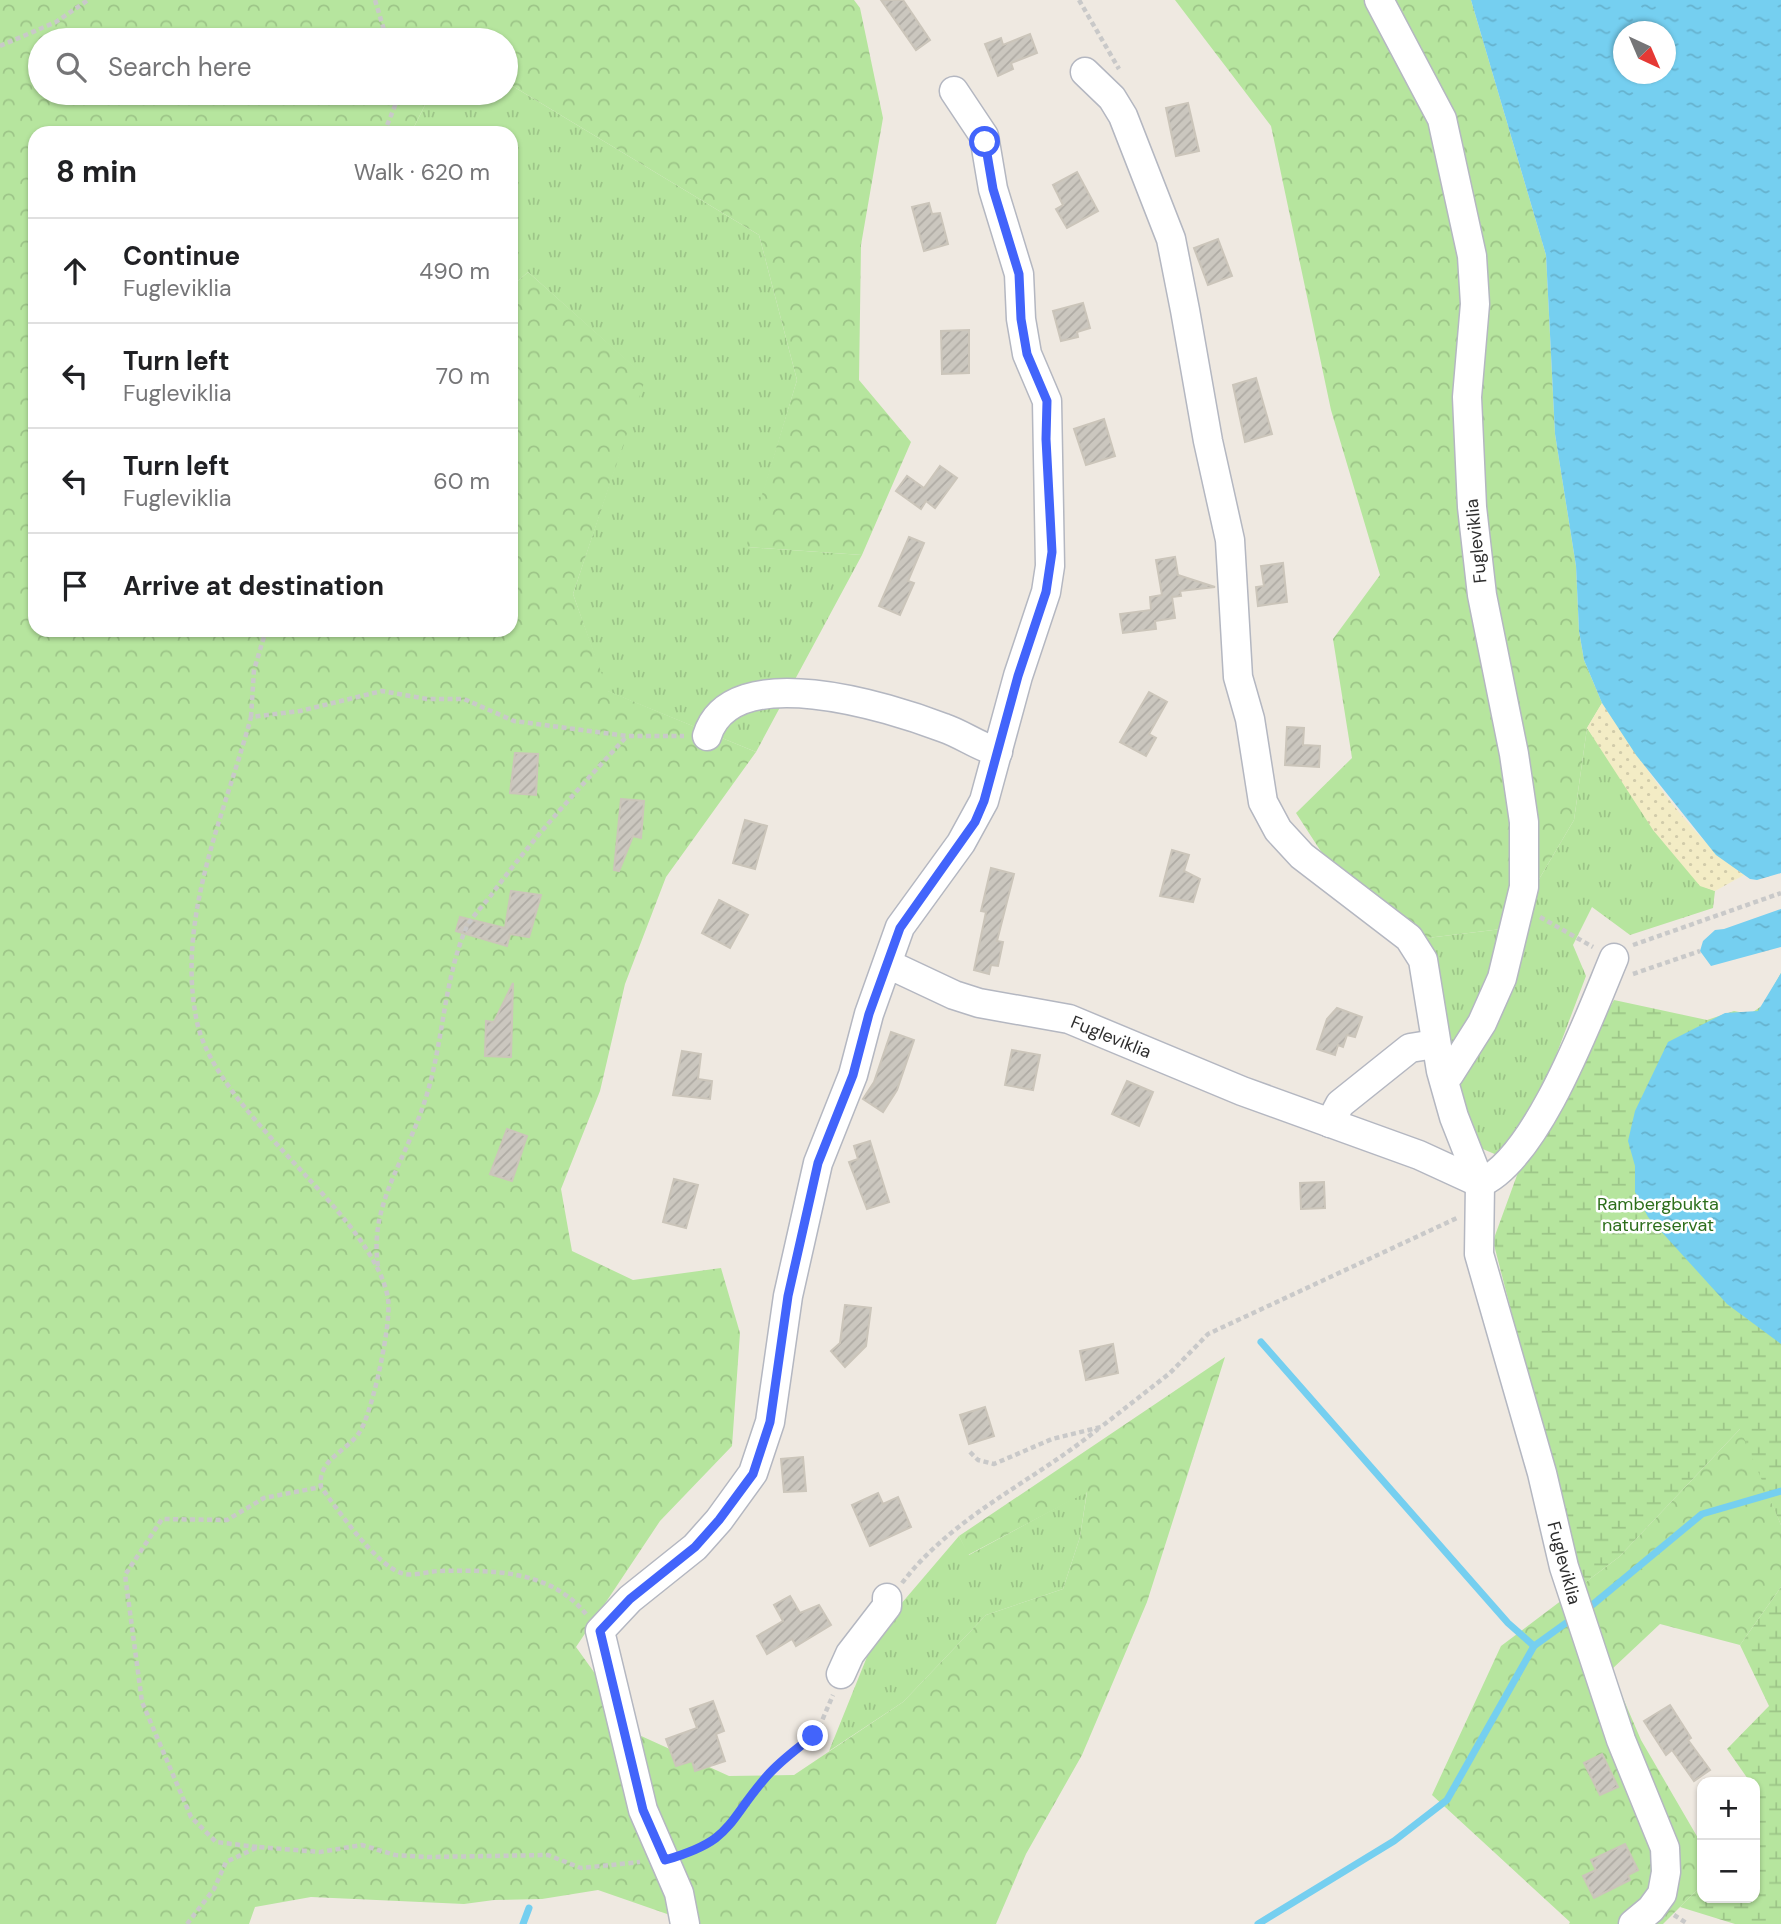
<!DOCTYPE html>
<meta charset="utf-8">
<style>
:root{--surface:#fff;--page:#f6f6f6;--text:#202124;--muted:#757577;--line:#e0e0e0}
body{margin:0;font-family:"DM Sans",sans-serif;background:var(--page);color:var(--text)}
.controls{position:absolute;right:21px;bottom:21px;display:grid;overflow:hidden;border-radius:14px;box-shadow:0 2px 5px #0004}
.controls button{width:63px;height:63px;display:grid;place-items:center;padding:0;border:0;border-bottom:2px solid var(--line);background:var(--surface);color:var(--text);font:35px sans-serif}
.compass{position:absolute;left:1613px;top:21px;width:63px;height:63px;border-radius:50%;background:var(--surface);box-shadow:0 2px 5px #0004;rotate:136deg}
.stop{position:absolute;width:21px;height:21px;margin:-16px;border:5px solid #4264fb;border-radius:50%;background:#fff}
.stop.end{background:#4264fb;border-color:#fff;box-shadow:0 2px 7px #0008}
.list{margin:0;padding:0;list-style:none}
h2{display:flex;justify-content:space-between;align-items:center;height:91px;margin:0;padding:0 28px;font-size:30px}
h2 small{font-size:23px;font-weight:400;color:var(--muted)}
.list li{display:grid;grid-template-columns:46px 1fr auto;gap:21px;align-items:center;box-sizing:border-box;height:105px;padding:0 28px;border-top:2px solid var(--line)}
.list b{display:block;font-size:26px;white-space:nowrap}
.list p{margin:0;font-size:23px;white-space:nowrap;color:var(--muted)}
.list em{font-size:23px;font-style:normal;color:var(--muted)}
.icon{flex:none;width:38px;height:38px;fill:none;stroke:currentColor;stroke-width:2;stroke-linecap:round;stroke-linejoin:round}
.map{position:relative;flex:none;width:1781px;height:1924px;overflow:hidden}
.search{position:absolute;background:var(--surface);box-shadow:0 2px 5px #0004;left:28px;top:28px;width:490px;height:77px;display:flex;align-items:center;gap:18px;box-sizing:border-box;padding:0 24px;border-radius:38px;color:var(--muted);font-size:26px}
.panel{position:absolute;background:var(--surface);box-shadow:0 2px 5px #0004;left:28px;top:126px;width:490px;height:511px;border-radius:21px}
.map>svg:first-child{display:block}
.grass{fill:url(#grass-tufts)}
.forest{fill:url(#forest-crowns)}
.wetland{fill:url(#wetland-marsh)}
.sand{fill:url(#sand-dots)}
.water{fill:url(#water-ripples);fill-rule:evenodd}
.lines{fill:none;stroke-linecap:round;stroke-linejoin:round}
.stream{stroke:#75cff0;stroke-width:7}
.building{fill:url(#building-hatch);stroke:#cbc5ba;stroke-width:2}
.minor-casing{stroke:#b4b7c1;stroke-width:31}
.path{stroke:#c9c9c9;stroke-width:4.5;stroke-dasharray:5 3.5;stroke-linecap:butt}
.minor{stroke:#fff;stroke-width:28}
.route{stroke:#4264fb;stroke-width:9}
.labels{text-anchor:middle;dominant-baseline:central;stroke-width:5;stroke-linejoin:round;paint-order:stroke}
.street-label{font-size:18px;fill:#2e2e2e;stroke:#fff}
.park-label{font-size:18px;fill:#2c6e1b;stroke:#fff}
</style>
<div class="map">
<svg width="1781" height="1924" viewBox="0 0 1781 1924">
<defs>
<pattern id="grass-tufts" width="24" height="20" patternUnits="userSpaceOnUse" patternTransform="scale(1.75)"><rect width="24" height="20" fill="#b6e59e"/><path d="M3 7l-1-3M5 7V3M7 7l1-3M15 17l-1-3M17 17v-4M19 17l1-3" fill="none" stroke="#9dc588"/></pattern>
<pattern id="forest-crowns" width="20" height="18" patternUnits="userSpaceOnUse" patternTransform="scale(1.75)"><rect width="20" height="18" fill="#b6e59e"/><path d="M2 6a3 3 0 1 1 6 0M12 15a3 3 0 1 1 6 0" fill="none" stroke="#9dc588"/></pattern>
<pattern id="wetland-marsh" width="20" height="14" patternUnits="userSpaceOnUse" patternTransform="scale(1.75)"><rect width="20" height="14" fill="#b6e59e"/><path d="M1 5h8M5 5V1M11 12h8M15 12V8" fill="none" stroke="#9dc588"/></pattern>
<pattern id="sand-dots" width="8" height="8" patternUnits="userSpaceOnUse" patternTransform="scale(1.75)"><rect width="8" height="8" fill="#f3ecc5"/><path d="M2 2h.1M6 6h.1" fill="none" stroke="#d1cbaa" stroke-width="1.8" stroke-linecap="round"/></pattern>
<pattern id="water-ripples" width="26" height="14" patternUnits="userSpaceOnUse" patternTransform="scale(1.75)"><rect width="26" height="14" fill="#75cff0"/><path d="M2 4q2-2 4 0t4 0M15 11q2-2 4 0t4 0" fill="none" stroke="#66b2ce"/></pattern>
<pattern id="building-hatch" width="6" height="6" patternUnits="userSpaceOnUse" patternTransform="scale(1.75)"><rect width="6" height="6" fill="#cbc7bf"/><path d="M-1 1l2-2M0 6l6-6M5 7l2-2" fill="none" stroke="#afaba4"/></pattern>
</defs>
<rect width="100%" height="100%" fill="#efe9e1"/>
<g class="grass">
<path d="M506 82 759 235 797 380 747 547 862 555 756 752 607 691 573 594 645 377 528 272 511 287V133H411L431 93H506Z"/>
<path d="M1587 728 1700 885 1715 891 1713 908 1630 935 1592 907 1573 945 1586 976 1540 1098 1497 1155 1471 1144 1441 1017 1427 938 1510 928 1574 820Z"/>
<path d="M1087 1491 1080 1537 1063 1589 986 1615 903 1702 829 1751 877 1632 959 1536 969 1555Z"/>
</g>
<g class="forest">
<path d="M0 0H854L860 8 883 118 861 245 859 380 911 442 862 555 746 547 797 380 759 235 506 82V40H40V93H431L411 133H35V630H511V287L528 272 646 377 573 594 608 691 756 752 666 877 625 984 600 1091 561 1189 572 1251 633 1280 721 1268 740 1333 732 1446 660 1521 576 1647 639 1735 729 1776 794 1775 903 1702 986 1615 1063 1589 1080 1537 1087 1492 968 1555 959 1536 1225 1357 1147 1602 1082 1755 1026 1854 996 1924H672L670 1915 598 1890 542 1899 494 1900 464 1904 311 1897 255 1907 249 1924H0Z"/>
<path d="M1175 0H1471L1546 255 1555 434 1576 566 1579 631 1584 660 1602 703 1587 728 1574 820 1510 928 1427 938 1333 870 1296 813 1352 758 1333 639 1380 575 1331 410 1271 126Z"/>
<path d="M1741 1428 1781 1525V1587L1740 1645 1660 1624 1611 1670 1641 1740 1702 1845V1885L1663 1924H1569L1570 1922 1432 1795 1501 1646 1619 1557Z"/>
</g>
<g class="wetland">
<path d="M1781 973V1525L1740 1429 1619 1557 1582 1585 1493 1241 1520 1167 1614 1000 1707 1020 1734 1011 1750 1014 1763 1005Z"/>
<path d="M1781 1587V1924H1735L1680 1907 1702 1885V1898H1755L1756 1791 1755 1782H1750L1727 1749 1769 1706 1740 1645Z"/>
</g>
<path class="sand" d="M1602 703C1645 765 1683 831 1744 875L1715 891 1700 886 1653 830 1587 728Z"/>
<g class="water">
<path d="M1471 0H1781V873L1757 880 1750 879 1716 855 1636 755 1602 703 1584 660 1579 631 1576 566 1555 434 1546 255ZM1624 32H1666V74H1624Z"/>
<path d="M1781 909V947L1711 966 1700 951 1703 941 1715 930 1724 929Z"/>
<path d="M1781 973V1344L1727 1304 1648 1217 1635 1192V1166L1628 1141 1635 1111 1668 1042 1725 1013 1758 1011Z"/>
</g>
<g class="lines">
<g class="stream">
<path d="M1261 1342 1508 1623 1534 1646"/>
<path d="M1591 1606 1702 1514 1781 1491"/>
<path d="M523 1924 529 1908"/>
<path d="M1258 1924 1394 1841 1447 1800 1534 1646 1566 1623"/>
</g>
</g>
<g class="building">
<path d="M881 0H903L930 40 916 50Z"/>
<path d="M1030 34 1037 53 1011 63 1013 69 998 76 985 44 1001 38 1003 45Z"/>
<path d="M1188 103 1199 151 1176 156 1166 108Z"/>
<path d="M1077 172 1098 211 1067 228 1056 209 1063 205 1053 185Z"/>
<path d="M929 203 932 214 940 213 948 244 924 251 912 207Z"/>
<path d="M1218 239 1232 276 1208 285 1194 248Z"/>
<path d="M1083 303 1090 328 1077 332 1078 337 1061 341 1053 311Z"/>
<path d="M969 330V373L942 374 941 331Z"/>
<path d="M1256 378 1272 434 1245 442 1233 385Z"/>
<path d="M1104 419 1115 456 1086 465 1074 429Z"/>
<path d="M940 466 957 478 935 508 926 501 921 509 896 491 907 476 924 488Z"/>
<path d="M909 537 924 543 908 581 914 583 900 615 879 606Z"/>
<path d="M1175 557 1178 575 1215 587 1180 591 1181 596 1172 597 1175 618 1155 621 1156 629 1123 633 1120 614 1151 610 1150 597 1162 595 1156 560Z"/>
<path d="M1283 563 1287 602 1258 606 1256 587 1264 586 1261 566Z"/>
<path d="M1149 692 1167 702 1149 734 1156 738 1146 756 1120 742Z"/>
<path d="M1287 727 1304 728 1303 745 1320 746 1319 767 1285 765Z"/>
<path d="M515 753 538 754 536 795 510 793Z"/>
<path d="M621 799 644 801 641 838 633 836 619 871 614 870Z"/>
<path d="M745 820 767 826 755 869 733 863Z"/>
<path d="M1172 850 1189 855 1184 871 1200 879 1193 902 1160 896Z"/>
<path d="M991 868 1014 874 997 941 1003 942 998 966 991 965 989 974 974 970 986 912 981 911Z"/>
<path d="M511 891 541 895 529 937 510 934 507 946 456 931 460 917 505 928Z"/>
<path d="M719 900 748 915 730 948 702 933Z"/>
<path d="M513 983 511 1057 485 1056 486 1021 494 1022Z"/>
<path d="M1337 1008 1362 1017 1355 1037 1347 1035 1343 1047 1338 1045 1335 1055 1317 1049 1327 1019Z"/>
<path d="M891 1032 914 1040 897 1090 883 1112 863 1099 874 1082Z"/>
<path d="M1012 1050 1040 1055 1033 1090 1005 1085Z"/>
<path d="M682 1051 701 1054 698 1079 712 1081 710 1099 673 1095Z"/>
<path d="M1127 1081 1153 1092 1139 1126 1112 1114Z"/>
<path d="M507 1129 527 1136 512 1181 490 1174Z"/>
<path d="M870 1141 889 1202 867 1209 849 1162 858 1159 854 1146Z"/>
<path d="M674 1179 698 1185 686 1228 663 1222Z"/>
<path d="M1324 1182 1325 1208 1301 1209 1300 1183Z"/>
<path d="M845 1305 871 1308 866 1346 845 1367 831 1351 840 1343Z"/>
<path d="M1113 1344 1118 1373 1086 1380 1080 1351Z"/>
<path d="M985 1407 994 1436 969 1444 960 1415Z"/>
<path d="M803 1457 806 1491 784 1492 781 1459Z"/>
<path d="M878 1493 883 1504 898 1497 911 1527 870 1546 852 1505Z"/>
<path d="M790 1596 800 1613 819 1605 831 1625 796 1646 792 1639 767 1654 757 1636 783 1621 774 1605Z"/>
<path d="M713 1701 724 1731 716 1734 725 1761 695 1771 692 1761 676 1766 666 1739 697 1728 690 1709Z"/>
<path d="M1670 1705 1691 1738 1688 1740 1710 1770 1694 1781 1672 1750 1666 1755 1644 1721Z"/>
<path d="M1602 1754 1618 1787 1600 1795 1584 1763Z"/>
<path d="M1625 1844 1638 1870 1628 1875 1630 1880 1594 1898 1583 1876 1596 1870 1591 1860Z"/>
</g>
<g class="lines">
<defs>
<g id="minor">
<path d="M1379 0 1442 119 1472 256 1475 304 1467 397 1472 507 1482 595 1514 754 1524 822V887L1502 978 1482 1023 1449 1075 1444 1077"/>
<path d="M1085 72 1112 98 1123 116 1171 239 1185 310 1208 441 1230 540 1238 677 1250 719 1263 802 1278 830 1302 856 1409 938 1423 960 1441 1071 1454 1117 1480 1183 1479 1254 1542 1473 1564 1567 1621 1740 1665 1848 1666 1872 1662 1894 1651 1909 1633 1924"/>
<path d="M707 736C731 657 889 707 944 728 962 734 979 747 998 752"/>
<path d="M888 964 954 995 979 1003 1069 1019 1242 1091 1419 1155 1480 1183C1537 1160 1590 1015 1614 958"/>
<path d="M1330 1123 1340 1104 1410 1048 1435 1044"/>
<path d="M841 1674 850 1654 887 1606V1598"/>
<path d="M685 1924 679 1893 643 1810 600 1631 630 1599 695 1547 719 1520 753 1473 770 1422 788 1296 818 1163 853 1075 869 1014 900 927 961 843 984 801 1018 676 1046 592 1050 566 1047 401 1027 354 1021 319 1019 274 993 189 984 136 954 91"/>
</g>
</defs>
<use href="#minor" class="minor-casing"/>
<g class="path">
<path d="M375 0 387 40"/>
<path d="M1079 0 1119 69"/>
<path d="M0 46 56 22 88 0"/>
<path d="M384 133 400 93"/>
<path d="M251 717 254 670 266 630"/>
<path d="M1540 917 1593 947"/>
<path d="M1633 945 1781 893"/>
<path d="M1633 974 1700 951"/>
<path d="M378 1266C369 1207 404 1162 422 1109 443 1052 442 989 464 933 469 919 483 906 492 894 533 838 580 787 627 736"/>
<path d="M970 1452 978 1460 994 1464 1052 1439 1101 1427 1170 1373 1208 1334 1457 1218"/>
<path d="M902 1583C954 1515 1033 1482 1098 1429"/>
<path d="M586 1614C549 1569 491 1570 438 1571 426 1572 411 1577 401 1573 375 1564 337 1509 321 1487 317 1460 346 1452 359 1433 372 1415 392 1322 388 1299 382 1258 335 1207 307 1177 270 1136 209 1077 197 1022 175 919 225 814 251 717L300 711 382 691 427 699H464L514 721 627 736H684"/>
<path d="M257 1847 216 1842 191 1817 142 1702 125 1575 162 1519 227 1520 264 1498 321 1487"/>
<path d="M686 1854 712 1843 721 1835 771 1771 818 1730 833 1695"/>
<path d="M1674 1915 1688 1924"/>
<path d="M187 1924 214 1889 226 1862 258 1847 320 1852 362 1845 395 1855 429 1857 548 1855 581 1868 640 1862"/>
</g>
<use href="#minor" class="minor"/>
</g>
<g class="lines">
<path class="route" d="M813 1736C797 1749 781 1760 767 1776 725 1824 734 1840 665 1860L643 1810 600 1631 630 1599 695 1547 719 1520 753 1474 770 1422 788 1296 818 1163 853 1075 869 1014 900 928 975 822 984 801 1018 676 1046 592 1052 552 1046 439 1047 401 1027 354 1021 319 1019 274 993 189 985 142"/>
</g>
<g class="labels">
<g class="street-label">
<text transform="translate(1476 541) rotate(-96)">Fugleviklia</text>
<text transform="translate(1111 1037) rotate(22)">Fugleviklia</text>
<text transform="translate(1564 1563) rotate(75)">Fugleviklia</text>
</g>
<g class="park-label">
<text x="1658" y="1204">Rambergbukta<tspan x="1658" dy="21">naturreservat</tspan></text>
</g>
</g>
</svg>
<div class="controls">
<button>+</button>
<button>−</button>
</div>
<svg class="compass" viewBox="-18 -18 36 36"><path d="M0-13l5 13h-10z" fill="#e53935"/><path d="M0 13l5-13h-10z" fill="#757577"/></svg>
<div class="stop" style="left:985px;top:142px"></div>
<div class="stop end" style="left:813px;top:1736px"></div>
<div class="search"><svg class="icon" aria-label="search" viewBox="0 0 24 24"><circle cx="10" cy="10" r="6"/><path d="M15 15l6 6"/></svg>Search here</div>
<section class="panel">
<h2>8 min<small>Walk · 620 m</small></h2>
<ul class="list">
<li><svg class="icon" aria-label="ahead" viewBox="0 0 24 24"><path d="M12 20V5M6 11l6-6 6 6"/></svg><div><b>Continue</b><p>Fugleviklia</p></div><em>490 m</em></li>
<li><svg class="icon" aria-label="left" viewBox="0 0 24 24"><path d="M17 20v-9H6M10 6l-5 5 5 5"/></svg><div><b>Turn left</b><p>Fugleviklia</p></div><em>70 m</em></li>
<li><svg class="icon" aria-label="left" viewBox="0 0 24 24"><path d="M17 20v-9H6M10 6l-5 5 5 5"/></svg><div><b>Turn left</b><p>Fugleviklia</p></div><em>60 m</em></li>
<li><svg class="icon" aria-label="arrive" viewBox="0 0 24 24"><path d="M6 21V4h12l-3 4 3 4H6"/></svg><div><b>Arrive at destination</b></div></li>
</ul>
</section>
</div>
